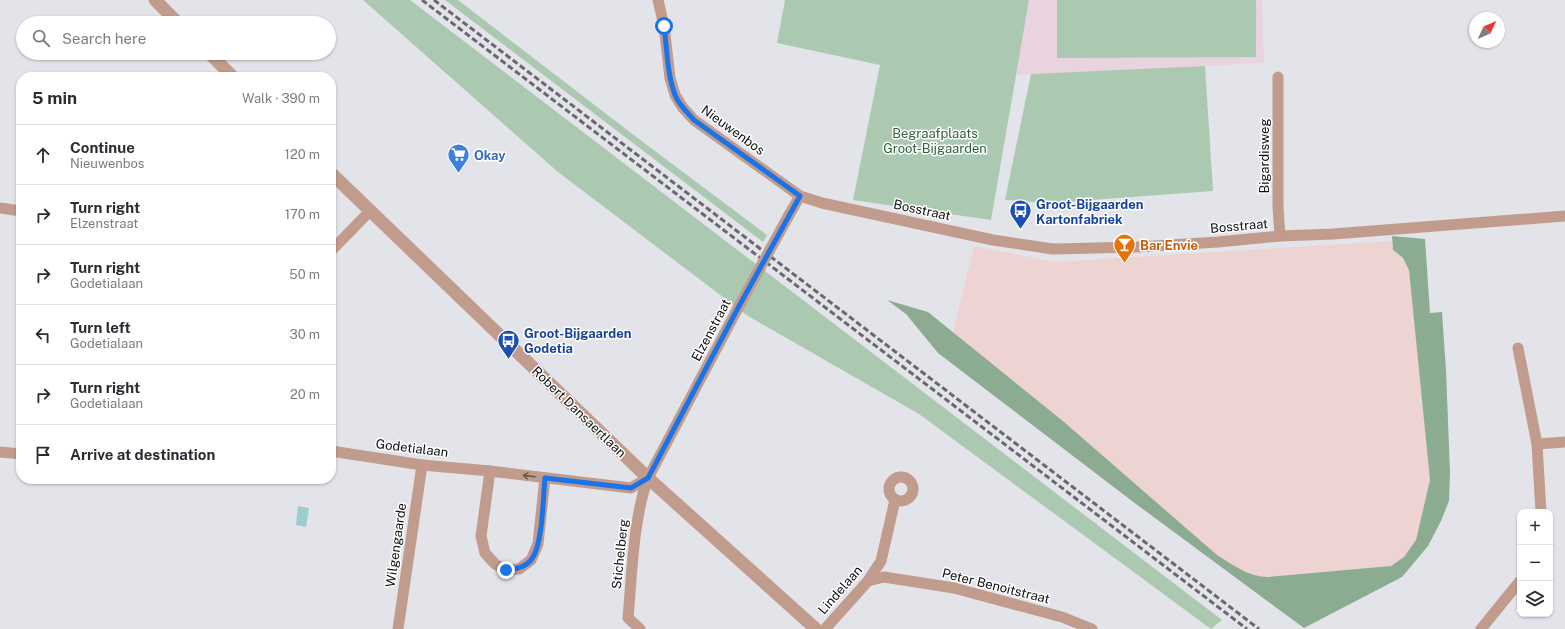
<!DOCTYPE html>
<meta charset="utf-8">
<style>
:root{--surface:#fff;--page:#f7f7f7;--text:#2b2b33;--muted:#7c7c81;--line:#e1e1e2}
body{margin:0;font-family:"Public Sans",sans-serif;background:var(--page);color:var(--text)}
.controls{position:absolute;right:12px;bottom:12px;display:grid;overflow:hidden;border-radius:8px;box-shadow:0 1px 3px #0004}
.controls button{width:36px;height:36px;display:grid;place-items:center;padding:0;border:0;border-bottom:1px solid var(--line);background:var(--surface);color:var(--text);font:20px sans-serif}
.compass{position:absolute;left:1469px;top:12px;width:36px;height:36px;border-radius:50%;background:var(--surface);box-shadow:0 1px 3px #0004;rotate:46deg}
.stop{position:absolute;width:12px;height:12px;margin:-9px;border:3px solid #1a73e8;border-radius:50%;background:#fff}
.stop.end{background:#1a73e8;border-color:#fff;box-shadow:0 1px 4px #0008}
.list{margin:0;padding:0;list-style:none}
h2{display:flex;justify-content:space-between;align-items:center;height:52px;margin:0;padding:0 16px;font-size:17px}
h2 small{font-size:13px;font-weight:400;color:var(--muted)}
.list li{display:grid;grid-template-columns:26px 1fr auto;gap:12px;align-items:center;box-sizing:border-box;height:60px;padding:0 16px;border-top:1px solid var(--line)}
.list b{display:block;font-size:15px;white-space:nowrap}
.list p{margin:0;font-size:13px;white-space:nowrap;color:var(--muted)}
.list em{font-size:13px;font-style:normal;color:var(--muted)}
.icon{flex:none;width:22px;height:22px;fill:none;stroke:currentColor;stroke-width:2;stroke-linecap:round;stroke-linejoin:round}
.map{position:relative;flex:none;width:1565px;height:629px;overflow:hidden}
.search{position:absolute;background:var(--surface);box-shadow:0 1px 3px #0004;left:16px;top:16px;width:320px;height:44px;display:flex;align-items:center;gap:10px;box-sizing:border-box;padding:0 14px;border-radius:22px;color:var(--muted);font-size:15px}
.panel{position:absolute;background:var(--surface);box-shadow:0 1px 3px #0004;left:16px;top:72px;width:320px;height:412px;border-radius:16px}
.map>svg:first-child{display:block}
.industrial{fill:#edd3d1}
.education{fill:#e9d3df}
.green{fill:#abc9b0}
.forest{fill:#8cac92}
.water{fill:#9bccd0}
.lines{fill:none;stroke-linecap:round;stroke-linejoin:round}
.minor{stroke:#c19c8c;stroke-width:11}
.tertiary{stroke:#c19c8c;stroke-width:13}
.rail{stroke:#68686d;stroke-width:3;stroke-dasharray:6 3;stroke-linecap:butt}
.minor-bridge{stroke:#c19c8c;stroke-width:11}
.oneway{stroke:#68554e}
.route{stroke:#1a73e8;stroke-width:5}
.labels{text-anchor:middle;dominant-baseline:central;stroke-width:3;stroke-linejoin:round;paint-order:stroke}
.street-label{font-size:13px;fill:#0e0e10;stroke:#fff}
.park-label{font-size:13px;fill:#2f613c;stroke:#fff}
.shop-label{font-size:13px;font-weight:bold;fill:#366cbe;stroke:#fff;text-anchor:start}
.transit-label{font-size:13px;font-weight:bold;fill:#164399;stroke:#fff;text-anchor:start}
.food-label{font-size:13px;font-weight:bold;fill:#c56008;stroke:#fff;text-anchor:start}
</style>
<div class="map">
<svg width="1565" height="629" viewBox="0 0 1565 629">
<rect width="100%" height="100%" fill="#e3e3ea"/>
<path class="industrial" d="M1392 241 1393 250 1403 258 1409 270 1430 480 1416 540 1404 557 1391 566 1268 577H1258L1241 570 1217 556 953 332 974 246 1055 262Z"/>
<path class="education" d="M1029 0H1262L1264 63 1016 75Z"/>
<g class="green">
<path d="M363 0H410L1222 620 1211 629 919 414 748 316 558 172Z"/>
<path d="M445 0H458L635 136 767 235 763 242Z"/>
<path d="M785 0H1029L991 220 853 200 880 65 777 43Z"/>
<path d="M1057 0H1256V57L1057 58Z"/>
<path d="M1205 66 1213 191 1050 203 1005 200 1031 74Z"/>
</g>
<path class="forest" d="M1392 236 1425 239 1430 313 1442 312 1446 370 1450 473 1449 501 1441 521 1428 546 1402 577 1304 628 1136 504 938 353 906 314 887 300 928 312 1064 422 1217 555C1233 565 1249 577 1268 577L1391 566 1404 557 1416 540 1430 480 1409 270 1403 258 1393 250Z"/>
<path class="water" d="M298 506 309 508 306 527 296 525Z"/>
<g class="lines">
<g class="minor">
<path d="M658 0 664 26 670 78 675 95 683 108 694 120 800 196 822 203 993 240 1053 249 1137 247 1218 242 1280 236 1333 234 1565 216"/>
<path d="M1278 77V207L1280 236"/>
<path d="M0 208 21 211"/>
<path d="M789 215 800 196"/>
<path d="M331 251 370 211"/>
<path d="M1518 348 1537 444 1541 512"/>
<path d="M1537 444 1565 442"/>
<path d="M331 451 422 465 490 471 631 488 648 478"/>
<path d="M0 452 21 454"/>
<path d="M490 471 481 536 485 553 495 564 506 570 519 569 531 560 538 544 545 478"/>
<circle cx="901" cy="489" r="12"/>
<path d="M868 581 884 577 954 588 1062 617 1092 629"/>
<path d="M398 629 422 465"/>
<path d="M640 629 628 618C632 574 633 519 648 478L738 308"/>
<path d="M825 629 868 581 881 561 895 500"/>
<path d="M1481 629 1520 581"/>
</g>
<g class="tertiary">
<path d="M155 0 178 23"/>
<path d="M209 53 233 77"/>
<path d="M331 173 648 478 816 629"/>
</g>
<g class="rail">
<path d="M422 0 1247 629"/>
<path d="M434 0 1259 629"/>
</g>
<path class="minor-bridge" d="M738 308 789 215"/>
</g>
<defs><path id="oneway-shaft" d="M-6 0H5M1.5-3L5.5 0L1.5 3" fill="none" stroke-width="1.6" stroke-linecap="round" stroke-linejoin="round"/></defs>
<use class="oneway" href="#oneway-shaft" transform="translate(529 476) rotate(-173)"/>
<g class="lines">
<path class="route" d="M506 570C515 569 524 568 531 560 543 546 543 497 545 478L631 488 648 478 738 308 800 196 694 120C687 112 679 105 675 95 667 74 667 48 664 26"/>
</g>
<defs>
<symbol id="supermarket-pin" viewBox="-11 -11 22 30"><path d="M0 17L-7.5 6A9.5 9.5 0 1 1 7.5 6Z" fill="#3f7fe0" stroke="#fff"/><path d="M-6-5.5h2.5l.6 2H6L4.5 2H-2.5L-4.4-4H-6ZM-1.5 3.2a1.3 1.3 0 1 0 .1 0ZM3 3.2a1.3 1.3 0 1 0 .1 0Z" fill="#fff"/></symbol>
<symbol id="bus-pin" viewBox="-11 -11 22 30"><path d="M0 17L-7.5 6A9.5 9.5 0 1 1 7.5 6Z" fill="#1a4fb4" stroke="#fff"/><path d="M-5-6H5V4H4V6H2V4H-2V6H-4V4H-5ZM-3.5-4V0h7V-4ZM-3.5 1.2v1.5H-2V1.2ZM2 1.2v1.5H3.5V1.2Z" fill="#fff"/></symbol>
<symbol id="bar-pin" viewBox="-11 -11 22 30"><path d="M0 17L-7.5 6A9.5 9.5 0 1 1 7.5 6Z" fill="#e8710a" stroke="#fff"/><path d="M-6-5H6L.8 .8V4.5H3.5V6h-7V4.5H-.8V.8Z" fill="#fff"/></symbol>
</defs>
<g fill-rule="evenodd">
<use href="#supermarket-pin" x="446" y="142" width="25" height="34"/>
<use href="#bus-pin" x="1008" y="198" width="25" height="34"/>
<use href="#bar-pin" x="1112" y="232" width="25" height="34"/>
<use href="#bus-pin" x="496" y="328" width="25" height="34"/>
</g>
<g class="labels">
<g class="street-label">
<text transform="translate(733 130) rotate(36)">Nieuwenbos</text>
<text transform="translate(1264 156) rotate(-90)">Bigardisweg</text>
<text transform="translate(922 210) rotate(12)">Bosstraat</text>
<text transform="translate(1239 226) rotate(-5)">Bosstraat</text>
<text transform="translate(711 330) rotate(-62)">Elzenstraat</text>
<text transform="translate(579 412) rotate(44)">Robert Dansaertlaan</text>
<text transform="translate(412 448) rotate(7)">Godetialaan</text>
<text transform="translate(396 545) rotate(-82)">Wilgengaarde</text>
<text transform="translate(620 554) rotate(-84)">Stichelberg</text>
<text transform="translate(996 586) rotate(14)">Peter Benoitstraat</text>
<text transform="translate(840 590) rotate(-49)">Lindelaan</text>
</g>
<g class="park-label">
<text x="935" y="133">Begraafplaats<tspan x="935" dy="15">Groot-Bijgaarden</tspan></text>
</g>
<g class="shop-label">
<text x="474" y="155">Okay</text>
</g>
<g class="transit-label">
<text x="1036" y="204">Groot-Bijgaarden<tspan x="1036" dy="15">Kartonfabriek</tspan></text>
<text x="524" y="333">Groot-Bijgaarden<tspan x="524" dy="15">Godetia</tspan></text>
</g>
<g class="food-label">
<text x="1140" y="245">Bar Envie</text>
</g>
</g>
</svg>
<div class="controls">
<button>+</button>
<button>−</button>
<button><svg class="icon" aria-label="layers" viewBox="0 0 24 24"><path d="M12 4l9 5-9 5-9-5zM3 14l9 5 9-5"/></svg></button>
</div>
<svg class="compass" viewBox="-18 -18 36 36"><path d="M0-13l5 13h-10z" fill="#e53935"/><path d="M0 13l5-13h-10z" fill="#7c7c81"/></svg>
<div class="stop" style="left:664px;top:26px"></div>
<div class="stop end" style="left:506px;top:570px"></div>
<div class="search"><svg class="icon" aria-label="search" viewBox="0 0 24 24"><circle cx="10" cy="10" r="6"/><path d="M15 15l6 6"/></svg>Search here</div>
<section class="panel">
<h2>5 min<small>Walk · 390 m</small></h2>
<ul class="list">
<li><svg class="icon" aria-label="ahead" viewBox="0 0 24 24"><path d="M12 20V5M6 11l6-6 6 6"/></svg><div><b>Continue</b><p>Nieuwenbos</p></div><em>120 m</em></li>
<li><svg class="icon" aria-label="right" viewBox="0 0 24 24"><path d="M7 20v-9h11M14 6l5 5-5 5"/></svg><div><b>Turn right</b><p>Elzenstraat</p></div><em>170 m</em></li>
<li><svg class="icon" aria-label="right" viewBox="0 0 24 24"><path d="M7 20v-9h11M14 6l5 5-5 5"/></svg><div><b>Turn right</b><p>Godetialaan</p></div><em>50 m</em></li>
<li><svg class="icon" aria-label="left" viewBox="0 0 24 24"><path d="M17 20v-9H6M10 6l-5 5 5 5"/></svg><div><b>Turn left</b><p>Godetialaan</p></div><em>30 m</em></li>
<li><svg class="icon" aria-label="right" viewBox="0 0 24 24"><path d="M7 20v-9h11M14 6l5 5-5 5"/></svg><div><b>Turn right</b><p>Godetialaan</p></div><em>20 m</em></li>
<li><svg class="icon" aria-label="arrive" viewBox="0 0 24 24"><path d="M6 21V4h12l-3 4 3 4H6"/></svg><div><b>Arrive at destination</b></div></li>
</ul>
</section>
</div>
